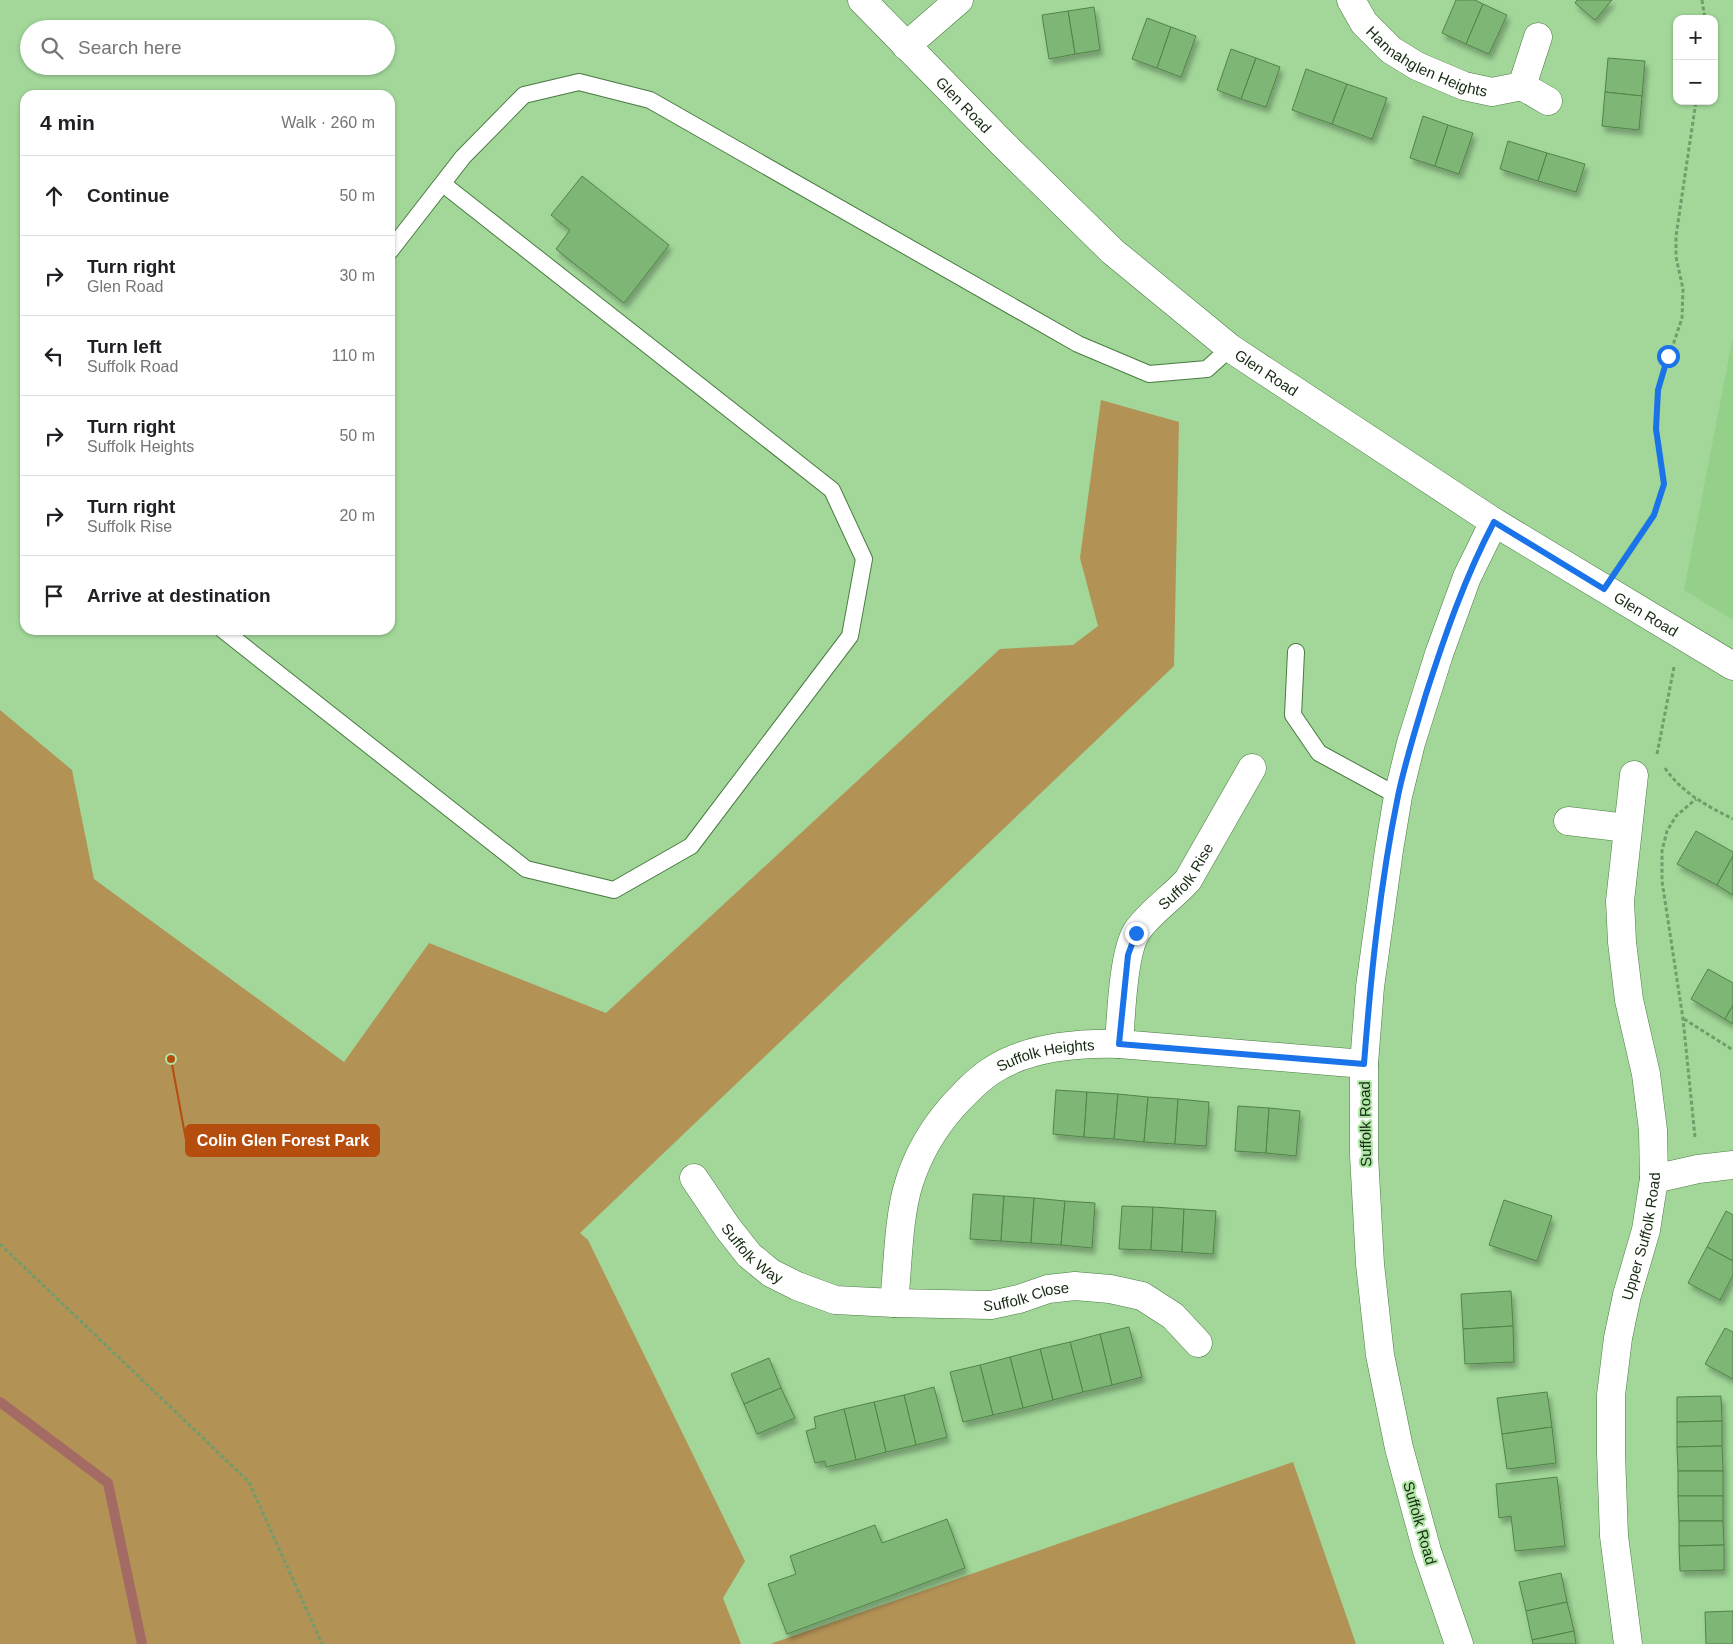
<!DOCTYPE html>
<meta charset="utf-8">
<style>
:root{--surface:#fff;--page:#f6f6f6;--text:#202124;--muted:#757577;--line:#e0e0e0}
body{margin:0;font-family:Helvetica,sans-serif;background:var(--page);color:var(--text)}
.controls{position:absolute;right:15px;top:15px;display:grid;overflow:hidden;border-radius:10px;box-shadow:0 1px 4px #0004}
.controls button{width:45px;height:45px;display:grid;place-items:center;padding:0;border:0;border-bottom:1px solid var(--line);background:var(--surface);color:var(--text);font:25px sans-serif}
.stop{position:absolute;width:15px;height:15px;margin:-11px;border:4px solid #1a73e8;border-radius:50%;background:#fff}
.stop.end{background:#1a73e8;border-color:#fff;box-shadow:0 1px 5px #0008}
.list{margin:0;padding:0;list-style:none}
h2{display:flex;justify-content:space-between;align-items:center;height:65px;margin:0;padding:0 20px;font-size:21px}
h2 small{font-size:16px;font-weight:400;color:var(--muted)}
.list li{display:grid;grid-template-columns:32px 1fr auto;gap:15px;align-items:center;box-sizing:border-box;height:80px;padding:0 20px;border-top:1px solid var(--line)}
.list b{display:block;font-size:19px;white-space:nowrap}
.list p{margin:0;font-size:16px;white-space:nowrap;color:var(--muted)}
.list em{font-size:16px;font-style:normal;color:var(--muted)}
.icon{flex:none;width:28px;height:28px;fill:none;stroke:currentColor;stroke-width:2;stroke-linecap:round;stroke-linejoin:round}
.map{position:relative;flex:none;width:1733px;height:1644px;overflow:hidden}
.search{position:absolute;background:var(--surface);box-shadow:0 1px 4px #0004;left:20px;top:20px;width:375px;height:55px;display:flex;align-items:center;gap:12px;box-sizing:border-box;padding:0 18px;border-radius:28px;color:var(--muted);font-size:19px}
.panel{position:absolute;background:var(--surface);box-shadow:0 1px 4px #0004;left:20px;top:90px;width:375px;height:545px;border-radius:15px}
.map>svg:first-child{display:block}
.built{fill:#95d08b}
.green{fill:#b39256}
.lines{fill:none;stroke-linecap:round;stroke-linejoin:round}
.stream{stroke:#a36b63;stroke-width:10}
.building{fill:#7eb674;stroke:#518349;filter:url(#shadow)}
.service-casing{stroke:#497b41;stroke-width:18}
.minor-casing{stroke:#497b41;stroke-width:29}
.primary-casing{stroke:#497b41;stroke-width:29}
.path{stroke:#729c6b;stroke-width:3;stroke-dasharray:4 2.5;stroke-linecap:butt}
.service{stroke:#fff;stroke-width:16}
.minor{stroke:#fff;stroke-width:28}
.primary{stroke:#fff;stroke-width:28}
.route{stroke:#1a73e8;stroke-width:6}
.labels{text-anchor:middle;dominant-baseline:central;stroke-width:4;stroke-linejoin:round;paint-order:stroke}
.street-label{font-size:15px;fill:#162a12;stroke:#afe5a5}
.leader{fill:none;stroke:#b44d0e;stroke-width:2}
.callout-dot{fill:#b44d0e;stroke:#afe5a5;stroke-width:2}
.callout{fill:#b44d0e;stroke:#b44d0e;stroke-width:2}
.callout-label{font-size:16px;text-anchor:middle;font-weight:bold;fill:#fff}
</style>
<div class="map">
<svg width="1733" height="1644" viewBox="0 0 1733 1644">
<defs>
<filter id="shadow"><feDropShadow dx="3" dy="5.5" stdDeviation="2.5" flood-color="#0004"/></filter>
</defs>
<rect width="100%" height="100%" fill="#a2d799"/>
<path class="built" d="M1733 336V620L1684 590Z"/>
<g class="green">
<path d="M1101 400 1179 422 1174 666 580 1233 588 1240 745 1561 723 1598 741 1644H0V710L72 770 94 879 344 1062 429 943 606 1013 1000 649 1073 645 1098 626 1080 558Z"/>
<path d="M1293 1462 1356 1644H770Z"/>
</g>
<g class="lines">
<path class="stream" d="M0 1402 108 1483 142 1644"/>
</g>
<g class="building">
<path d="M1456 0H1475L1483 4 1466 44 1442 33Z"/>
<path d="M1577 0H1612L1595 20 1575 3Z"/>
<path d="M1483 4 1507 15 1489 54 1466 44Z"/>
<path d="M1094 7 1100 50 1075 54 1068 11Z"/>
<path d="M1068 11 1075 54 1049 59 1042 15Z"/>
<path d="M1147 18 1171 27 1157 68 1132 59Z"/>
<path d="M1171 27 1196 36 1181 77 1157 68Z"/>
<path d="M1231 49 1256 58 1241 99 1217 90Z"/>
<path d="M1256 58 1280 67 1266 107 1241 99Z"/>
<path d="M1608 58 1645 61 1642 96 1605 92Z"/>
<path d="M1306 69 1347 84 1332 124 1292 110Z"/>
<path d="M1347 84 1387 98 1372 139 1332 124Z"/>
<path d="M1605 92 1642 96 1639 130 1602 126Z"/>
<path d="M1423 116 1448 125 1435 166 1410 158Z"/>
<path d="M1448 125 1473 133 1459 174 1435 166Z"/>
<path d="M1508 141 1547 153 1538 181 1500 169Z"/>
<path d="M1547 153 1585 164 1576 192 1538 181Z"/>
<path d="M582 176 669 245 624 303 556 249 570 230 551 215Z"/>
<path d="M1696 831 1733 852V856L1717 885 1677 864Z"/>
<path d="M1733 856V895L1717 885Z"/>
<path d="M1708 969 1733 983V1005L1725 1019 1691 999Z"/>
<path d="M1733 1005V1024L1725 1019Z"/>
<path d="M1056 1090 1087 1092 1084 1137 1053 1134Z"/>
<path d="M1087 1092 1118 1094 1114 1139 1084 1137Z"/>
<path d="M1118 1094 1148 1097 1144 1142 1114 1139Z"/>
<path d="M1148 1097 1178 1099 1175 1144 1144 1142Z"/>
<path d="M1178 1099 1209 1102 1206 1146 1175 1144Z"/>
<path d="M1238 1106 1269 1108 1266 1153 1235 1151Z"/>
<path d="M1269 1108 1300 1111 1296 1156 1266 1153Z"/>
<path d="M973 1194 1004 1196 1001 1241 970 1239Z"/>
<path d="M1004 1196 1034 1198 1031 1243 1001 1241Z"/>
<path d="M1034 1198 1065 1201 1061 1245 1031 1243Z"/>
<path d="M1504 1200 1552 1216 1537 1261 1489 1245Z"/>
<path d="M1065 1201 1095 1203 1092 1248 1061 1245Z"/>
<path d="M1122 1206 1153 1207 1151 1250 1119 1249Z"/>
<path d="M1153 1207 1184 1209 1182 1252 1151 1250Z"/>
<path d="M1184 1209 1216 1211 1213 1254 1182 1252Z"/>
<path d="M1726 1211 1733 1215V1261L1707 1247Z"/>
<path d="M1707 1247 1733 1261V1275L1720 1300 1688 1283Z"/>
<path d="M1511 1291 1513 1326 1463 1329 1461 1294Z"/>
<path d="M1513 1326 1514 1362 1465 1364 1463 1329Z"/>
<path d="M1129 1327 1142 1377 1112 1385 1100 1334Z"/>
<path d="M1725 1328 1733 1332V1379L1705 1364Z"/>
<path d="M1100 1334 1112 1385 1083 1392 1070 1342Z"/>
<path d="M1070 1342 1083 1392 1053 1400 1040 1349Z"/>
<path d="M1040 1349 1053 1400 1023 1408 1010 1357Z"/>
<path d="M1010 1357 1023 1408 993 1415 980 1365Z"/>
<path d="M769 1358 781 1388 744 1404 731 1374Z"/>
<path d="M980 1365 993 1415 963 1422 950 1372Z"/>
<path d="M934 1387 947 1437 916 1445 904 1395Z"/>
<path d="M781 1388 795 1418 757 1434 744 1404Z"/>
<path d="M1547 1392 1552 1427 1502 1434 1497 1398Z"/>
<path d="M904 1395 916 1445 886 1452 874 1402Z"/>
<path d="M1721 1396 1722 1421 1677 1422V1397Z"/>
<path d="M874 1402 886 1452 856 1460 844 1409Z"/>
<path d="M844 1409 856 1460 826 1467 825 1461 815 1463 806 1431 816 1428 814 1417Z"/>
<path d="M1722 1421V1446L1677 1447V1422Z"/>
<path d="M1552 1427 1556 1463 1507 1469 1502 1434Z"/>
<path d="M1722 1446 1723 1471H1678L1677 1447Z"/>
<rect x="1678" y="1471" width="45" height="25"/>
<path d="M1557 1477 1565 1546 1515 1551 1511 1516 1499 1518 1496 1484Z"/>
<path d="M1678 1496H1723V1521H1679Z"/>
<path d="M947 1519 965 1568 787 1634 768 1584 796 1574 790 1556 875 1525 882 1543Z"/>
<path d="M1679 1521H1723L1724 1545 1679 1546Z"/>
<path d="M1724 1545V1570L1680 1571 1679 1546Z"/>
<path d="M1561 1573 1567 1602 1526 1611 1519 1582Z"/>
<path d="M1567 1602 1574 1631 1532 1640 1526 1611Z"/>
<path d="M1733 1611V1644H1706L1705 1612Z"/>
<path d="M1574 1631 1576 1644H1533L1532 1640Z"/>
</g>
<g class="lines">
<defs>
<g id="service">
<path d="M390 251 463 157 524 95 579 82 650 100 1078 344 1149 374 1207 369 1230 348"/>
<path d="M223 630 526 869 614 890 691 846 850 636 864 559 832 490 443 184"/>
<path d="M1296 652 1293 715 1319 753 1398 796"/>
</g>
<g id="minor">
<path id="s1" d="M1351 0 1364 23 1391 50 1417 66 1464 86 1492 92 1522 86 1548 101"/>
<path d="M906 46 959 0"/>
<path d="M1522 86 1538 37"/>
<path d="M1568 821 1627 828"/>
<path id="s2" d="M1119 1044C1121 1017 1123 952 1137 931 1151 911 1172 898 1188 880L1252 768"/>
<path id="s3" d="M694 1178 727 1227 749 1255 771 1273 797 1286 835 1300 894 1303 991 1305 1019 1299 1048 1289 1075 1286 1110 1289 1142 1296 1173 1316 1198 1343"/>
<path d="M1654 1179 1698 1169 1733 1165"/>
<path id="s4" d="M894 1303C898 1267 898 1217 909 1183 918 1154 932 1130 952 1107 964 1094 976 1081 991 1071 1027 1047 1078 1043 1119 1044L1364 1064"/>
<path d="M1459 1644 1427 1551 1399 1448 1380 1355 1370 1264 1364 1155V1064L1370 987 1389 850 1398 796 1411 743 1439 654 1467 577 1494 522"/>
<path id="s5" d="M1628 1644 1614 1536 1611 1453V1395L1618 1338 1627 1295 1646 1230 1654 1179 1653 1130 1646 1074 1629 1000 1622 942 1620 901 1634 775"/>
</g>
<g id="primary">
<path id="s6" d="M862 0 1002 143 1112 251 1230 348 1494 522 1733 666"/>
</g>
</defs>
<use href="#service" class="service-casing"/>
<use href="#minor" class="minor-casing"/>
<use href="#primary" class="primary-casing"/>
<g class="path">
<path d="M1702 0 1705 19"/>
<path d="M1622 563 1654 515 1664 484 1656 429 1658 390 1682 318 1683 289 1676 257V236L1696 101"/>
<path d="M1657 754 1674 667"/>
<path d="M1665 768C1682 793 1707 806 1733 819"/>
<path d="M1684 1019 1733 1050"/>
<path d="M1695 1137 1683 1019 1662 881V851L1667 831 1676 816 1696 799"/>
<path d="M0 1244 249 1482 322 1644"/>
</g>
<use href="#service" class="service"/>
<use href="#minor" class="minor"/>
<use href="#primary" class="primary"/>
</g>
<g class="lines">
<path class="route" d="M1136 933 1128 955 1119 1044 1364 1064C1371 974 1380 884 1398 796 1405 762 1416 728 1426 694 1445 635 1465 577 1494 522L1604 589 1654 515 1664 484 1656 429 1658 390 1668 356"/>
</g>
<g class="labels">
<g class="street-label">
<text stroke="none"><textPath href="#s1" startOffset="102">Hannahglen Heights</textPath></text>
<text stroke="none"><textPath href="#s6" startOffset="146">Glen Road</textPath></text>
<text stroke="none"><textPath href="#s6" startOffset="551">Glen Road</textPath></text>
<text stroke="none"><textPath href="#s6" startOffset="1001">Glen Road</textPath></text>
<text stroke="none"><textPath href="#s2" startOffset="189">Suffolk Rise</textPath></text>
<text stroke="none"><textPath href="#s4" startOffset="320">Suffolk Heights</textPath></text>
<text transform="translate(1365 1124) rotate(-91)">Suffolk Road</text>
<text stroke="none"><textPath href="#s5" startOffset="412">Upper Suffolk Road</textPath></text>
<text stroke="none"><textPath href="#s3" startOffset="96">Suffolk Way</textPath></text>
<text stroke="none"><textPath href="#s3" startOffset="385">Suffolk Close</textPath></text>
<text transform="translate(1420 1523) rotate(74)">Suffolk Road</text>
</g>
</g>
<path class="leader" d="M171 1059L186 1140"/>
<circle class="callout-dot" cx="171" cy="1059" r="5"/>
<rect class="callout" x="186" y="1125" width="193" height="31" rx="5"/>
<g class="callout-label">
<text x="283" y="1146">Colin Glen Forest Park</text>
</g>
</svg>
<div class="controls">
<button>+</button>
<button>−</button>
</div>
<div class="stop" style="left:1668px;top:356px"></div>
<div class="stop end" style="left:1136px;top:933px"></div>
<div class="search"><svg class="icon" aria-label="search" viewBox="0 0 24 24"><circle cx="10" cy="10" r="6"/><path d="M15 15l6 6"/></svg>Search here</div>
<section class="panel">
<h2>4 min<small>Walk · 260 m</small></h2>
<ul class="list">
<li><svg class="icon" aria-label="ahead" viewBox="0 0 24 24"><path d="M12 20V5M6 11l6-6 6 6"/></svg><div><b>Continue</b></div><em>50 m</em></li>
<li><svg class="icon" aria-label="right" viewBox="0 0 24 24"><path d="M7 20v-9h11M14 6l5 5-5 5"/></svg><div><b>Turn right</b><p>Glen Road</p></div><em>30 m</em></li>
<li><svg class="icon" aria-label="left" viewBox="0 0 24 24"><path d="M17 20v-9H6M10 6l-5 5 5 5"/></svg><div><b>Turn left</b><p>Suffolk Road</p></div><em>110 m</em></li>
<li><svg class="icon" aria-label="right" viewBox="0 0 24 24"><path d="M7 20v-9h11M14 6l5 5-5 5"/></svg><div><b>Turn right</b><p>Suffolk Heights</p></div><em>50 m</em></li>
<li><svg class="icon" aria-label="right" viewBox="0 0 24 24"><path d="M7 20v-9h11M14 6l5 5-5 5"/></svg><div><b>Turn right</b><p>Suffolk Rise</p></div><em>20 m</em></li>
<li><svg class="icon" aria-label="arrive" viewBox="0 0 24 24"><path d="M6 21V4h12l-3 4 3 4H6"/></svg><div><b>Arrive at destination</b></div></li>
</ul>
</section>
</div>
